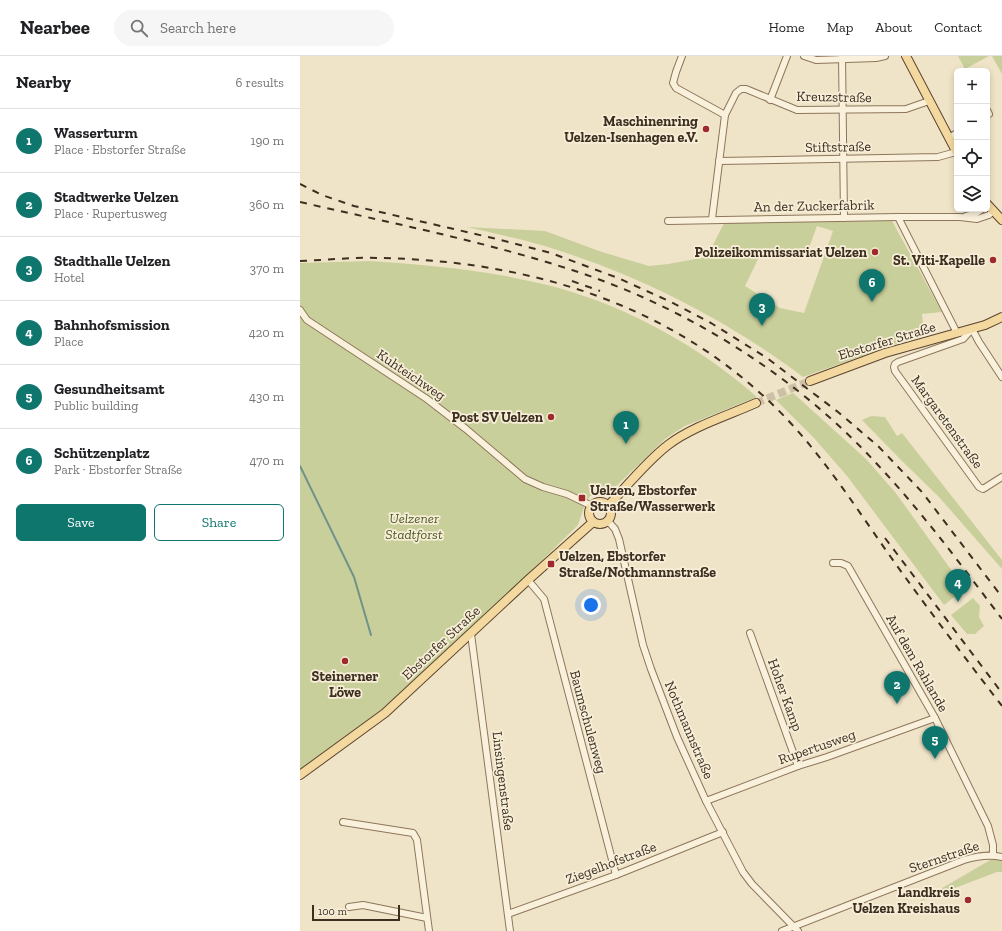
<!DOCTYPE html>
<meta charset="utf-8">
<style>
:root{--surface:#fff;--page:#f6f6f6;--text:#202124;--muted:#757577;--line:#e0e0e0;--accent:#0f766e}
body{margin:0;font-family:"Zilla Slab",serif;background:var(--page);color:var(--text)}
.controls{position:absolute;right:12px;top:12px;display:grid;overflow:hidden;border-radius:6px;box-shadow:0 2px 6px #0003}
.controls button{width:36px;height:36px;display:grid;place-items:center;padding:0;border:0;border-bottom:1px solid var(--line);background:var(--surface);color:var(--text);font:20px sans-serif}
.scale{position:absolute;left:12px;bottom:10px;width:88px;box-sizing:border-box;padding-left:4px;border:2px solid #3d2e20;border-top:0;font-size:11px;line-height:14px;white-space:nowrap;color:#3d2e20;-webkit-text-stroke:3px #f7eed8;paint-order:stroke}
.you{position:absolute;left:291px;top:549px;width:14px;height:14px;margin:-10px;border:3px solid #fff;border-radius:50%;background:#1a73e8;box-shadow:0 0 0 6px #1a73e833}
.badge{display:grid;place-items:center;width:26px;height:26px;border-radius:50%;background:var(--accent);color:#fff;font-size:13px;font-weight:700}
.pin{position:absolute;translate:-50% -33px;filter:drop-shadow(0 1px 2px #0008)}
.pin::after{content:'';position:absolute;top:21px;width:14px;height:12px;background:inherit;clip-path:polygon(0 0,100% 0,50% 100%)}
.list{margin:0;padding:0;list-style:none}
h2{display:flex;justify-content:space-between;align-items:center;height:52px;margin:0;padding:0 16px;font-size:17px}
h2 small{font-size:13px;font-weight:400;color:var(--muted)}
.list li{display:grid;grid-template-columns:26px 1fr auto;gap:12px;align-items:center;box-sizing:border-box;height:64px;padding:0 16px;border-top:1px solid var(--line)}
.list b{display:block;font-size:15px;white-space:nowrap}
.list p{margin:0;font-size:13px;white-space:nowrap;color:var(--muted)}
.list em{font-size:13px;font-style:normal;color:var(--muted)}
.actions{display:flex;gap:8px;padding:12px 16px}
.actions a{flex:1;padding:9px 0;border:1px solid var(--accent);border-radius:6px;text-align:center;font-size:14px;color:var(--accent)}
.actions .main{background:var(--accent);color:#fff}
.icon{flex:none;width:22px;height:22px;fill:none;stroke:currentColor;stroke-width:2;stroke-linecap:round;stroke-linejoin:round}
.map{position:relative;flex:none;width:702px;height:875px;overflow:hidden}
header{display:flex;align-items:center;gap:24px;box-sizing:border-box;height:56px;padding:0 20px;background:var(--surface);border-bottom:1px solid var(--line)}
header strong{font-size:19px}
nav{display:flex;gap:22px;margin-inline-start:auto;font-size:14px}
.search{width:280px;height:36px;background:var(--page);display:flex;align-items:center;gap:10px;box-sizing:border-box;padding:0 14px;border-radius:22px;color:var(--muted);font-size:15px}
main{display:flex}
aside{flex:1;background:var(--surface)}
.map>svg:first-child{display:block}
.green{fill:#c9cf9b;fill-rule:evenodd}
.lines{fill:none;stroke-linecap:round;stroke-linejoin:round}
.stream{stroke:#6f938a;stroke-width:2}
.major-tunnel{stroke:#ccc0a6;stroke-width:8;stroke-dasharray:8 4;stroke-linecap:butt}
.minor-casing{stroke:#8d765c;stroke-width:8}
.major-casing{stroke:#5b4430;stroke-width:10}
.minor{stroke:#faf1dc;stroke-width:6}
.major{stroke:#f3d9a0;stroke-width:8}
.rail{stroke:#3d2e20;stroke-width:2;stroke-dasharray:7 7;stroke-linecap:butt}
.poi-dot{fill:#9e2a2b;stroke:#f7eed8;stroke-width:1.5}
.labels{text-anchor:middle;dominant-baseline:central;stroke-width:3.5;stroke-linejoin:round;paint-order:stroke}
.street-label{font-size:14px;fill:#3d2e20;stroke:#f7eed8}
.poi-label{font-size:14px;font-weight:bold;fill:#3d2e20;stroke:#f7eed8;text-anchor:end}
.park-label{font-size:14px;font-style:italic;fill:#4d5a26;stroke:#f7eed8}
</style>
<header>
<strong>Nearbee</strong>
<div class="search"><svg class="icon" aria-label="search" viewBox="0 0 24 24"><circle cx="10" cy="10" r="6"/><path d="M15 15l6 6"/></svg>Search here</div>
<nav><a>Home</a><a>Map</a><a>About</a><a>Contact</a></nav>
</header>
<main>
<aside>
<h2>Nearby<small>6 results</small></h2>
<ul class="list">
<li><span class="badge">1</span><div><b>Wasserturm</b><p>Place · Ebstorfer Straße</p></div><em>190 m</em></li>
<li><span class="badge">2</span><div><b>Stadtwerke Uelzen</b><p>Place · Rupertusweg</p></div><em>360 m</em></li>
<li><span class="badge">3</span><div><b>Stadthalle Uelzen</b><p>Hotel</p></div><em>370 m</em></li>
<li><span class="badge">4</span><div><b>Bahnhofsmission</b><p>Place</p></div><em>420 m</em></li>
<li><span class="badge">5</span><div><b>Gesundheitsamt</b><p>Public building</p></div><em>430 m</em></li>
<li><span class="badge">6</span><div><b>Schützenplatz</b><p>Park · Ebstorfer Straße</p></div><em>470 m</em></li>
</ul>
<div class="actions"><a class="main">Save</a><a>Share</a></div>
</aside>
<div class="map">
<svg width="702" height="875" viewBox="0 0 702 875">
<rect width="100%" height="100%" fill="#f0e4c8"/>
<g class="green">
<path d="M658 0H689L665 13Z"/>
<path d="M692 0H702V18Z"/>
<path d="M592 165 642 256 622 258 624 278 503 321C425 262 335 217 241 189 217 182 192 177 167 171L245 175 302 196 349 210 368 208 407 201 424 167ZM517 170 533 175 504 257 480 252 445 230 459 201 508 195Z"/>
<path d="M70 205C116 208 161 212 206 220 224 224 241 227 259 232 332 253 400 291 457 341L385 370 374 377 365 383 310 436 304 439 290 440 283 454 278 469 169 576 69 665 0 714V207Z"/>
<path d="M493 337 566 403 595 436 665 533 644 549 547 420 514 382 476 344Z"/>
<path d="M571 360 585 361 597 380 602 377 702 504V513L639 441 600 403 562 364Z"/>
<path d="M673 542 680 550 679 561 684 570 675 578H667L651 559Z"/>
<path d="M692 803 702 805V816H697L618 846Z"/>
</g>
<g class="lines">
<path class="stream" d="M0 410 54 521 71 579"/>
<path class="major-tunnel" d="M456 347 510 325"/>
<defs>
<g id="minor">
<path d="M382 0 376 16 373 27 376 32 425 59 412 163"/>
<path d="M504 0 516 4 576 2 585 0"/>
<path d="M542 0 544 162"/>
<path d="M470 44 487 0"/>
<path d="M687 54 689 58 687 59"/>
<path d="M425 59 436 37 441 33H446L497 54 606 53 629 45"/>
<path d="M649 82 657 77"/>
<path d="M419 105 638 101 656 96"/>
<path d="M666 160 675 158 682 153"/>
<path d="M598 161 657 277"/>
<path d="M368 165 598 161H660L677 163 689 159 693 155"/>
<path d="M0 254 7 264 127 343 166 373 225 423 243 431 267 438 292 450"/>
<path d="M702 321 679 286 672 273 663 283 598 306 595 308 594 311 595 315 679 431 683 433 702 421"/>
<path d="M308 465 315 473 319 483 343 589 351 613 377 681 406 745 443 816 452 828 498 875"/>
<path d="M533 507H541L548 510 635 662 688 770 693 789V799"/>
<path d="M228 524 244 543 316 819"/>
<path d="M450 577 498 710"/>
<path d="M171 578 210 875"/>
<path d="M406 745 498 710 527 701 635 662"/>
<path d="M43 766 113 777 117 784 129 875"/>
<path d="M49 851 63 849 127 862"/>
<path d="M208 858 316 819 423 776"/>
<path d="M482 875 664 804C677 800 688 798 702 801"/>
</g>
<g id="major">
<path d="M606 0 657 97"/>
<path d="M687 148 702 164"/>
<path d="M510 325 585 297 685 269 702 261"/>
<circle cx="300" cy="457" r="11"/>
<path d="M308 450C327 430 347 405 368 389 391 371 429 359 456 347"/>
<path d="M0 719 85 657 228 524 293 466"/>
</g>
</defs>
<use href="#minor" class="minor-casing"/>
<use href="#major" class="major-casing"/>
<use href="#minor" class="minor"/>
<use href="#major" class="major"/>
<g class="rail">
<path d="M0 128 22 139 54 150 197 183 251 197 318 222 371 246 411 267 467 302 538 356 578 390 622 436 702 541"/>
<path d="M0 146C91 167 183 185 272 214 386 251 495 319 577 408 622 456 662 510 702 563"/>
<path d="M0 205C27 204 54 201 80 202 232 205 377 249 485 361 527 405 560 458 595 507 630 556 666 603 702 650"/>
<path d="M272 225 300 235"/>
<path d="M585 482 702 637"/>
</g>
</g>
<g class="poi-dot">
<circle cx="406" cy="73" r="4"/>
<circle cx="575" cy="196" r="4"/>
<circle cx="693" cy="204" r="4"/>
<circle cx="251" cy="361" r="4"/>
<rect x="278" y="438" width="8" height="8" rx="2"/>
<rect x="247" y="504" width="8" height="8" rx="2"/>
<circle cx="45" cy="605" r="4"/>
<circle cx="668" cy="844" r="4"/>
</g>
<g class="labels">
<g class="street-label">
<text transform="translate(534 41) rotate(1)">Kreuzstraße</text>
<text transform="translate(538 91) rotate(-1)">Stiftstraße</text>
<text transform="translate(514 150) rotate(-1)">An der Zuckerfabrik</text>
<text transform="translate(587 285) rotate(-17)">Ebstorfer Straße</text>
<text transform="translate(111 319) rotate(34)">Kuhteichweg</text>
<text transform="translate(647 366) rotate(54)">Margaretenstraße</text>
<text transform="translate(141 587) rotate(-43)">Ebstorfer Straße</text>
<text transform="translate(617 607) rotate(60)">Auf dem Rahlande</text>
<text transform="translate(485 639) rotate(70)">Hoher Kamp</text>
<text transform="translate(288 666) rotate(75)">Baumschulenweg</text>
<text transform="translate(389 674) rotate(67)">Nothmannstraße</text>
<text transform="translate(517 691) rotate(-19)">Rupertusweg</text>
<text transform="translate(203 725) rotate(83)">Linsingenstraße</text>
<text transform="translate(644 801) rotate(-19)">Sternstraße</text>
<text transform="translate(311 807) rotate(-21)">Ziegelhofstraße</text>
</g>
<g class="poi-label">
<text x="398" y="65">Maschinenring<tspan x="398" dy="16">Uelzen-Isenhagen e.V.</tspan></text>
<text x="567" y="196">Polizeikommissariat Uelzen</text>
<text x="685" y="204">St. Viti-Kapelle</text>
<text x="243" y="361">Post SV Uelzen</text>
<text x="290" y="434" text-anchor="start">Uelzen, Ebstorfer<tspan x="290" dy="16">Straße/Wasserwerk</tspan></text>
<text x="259" y="500" text-anchor="start">Uelzen, Ebstorfer<tspan x="259" dy="16">Straße/Nothmannstraße</tspan></text>
<text x="45" y="620" text-anchor="middle">Steinerner<tspan x="45" dy="16">Löwe</tspan></text>
<text x="660" y="836">Landkreis<tspan x="660" dy="16">Uelzen Kreishaus</tspan></text>
</g>
<g class="park-label">
<text x="114" y="462">Uelzener<tspan x="114" dy="16">Stadtforst</tspan></text>
</g>
</g>
</svg>
<div class="controls">
<button>+</button>
<button>−</button>
<button><svg class="icon" aria-label="locate" viewBox="0 0 24 24"><circle cx="12" cy="12" r="6"/><path d="M12 2v4M12 18v4M2 12h4M18 12h4"/></svg></button>
<button><svg class="icon" aria-label="layers" viewBox="0 0 24 24"><path d="M12 4l9 5-9 5-9-5zM3 14l9 5 9-5"/></svg></button>
</div>
<div class="scale">100 m</div>
<div class="you"></div>
<div class="pin badge" style="left:326px;top:388px">1</div>
<div class="pin badge" style="left:597px;top:648px">2</div>
<div class="pin badge" style="left:462px;top:270px">3</div>
<div class="pin badge" style="left:658px;top:546px">4</div>
<div class="pin badge" style="left:635px;top:703px">5</div>
<div class="pin badge" style="left:572px;top:246px">6</div>
</div>
</main>
